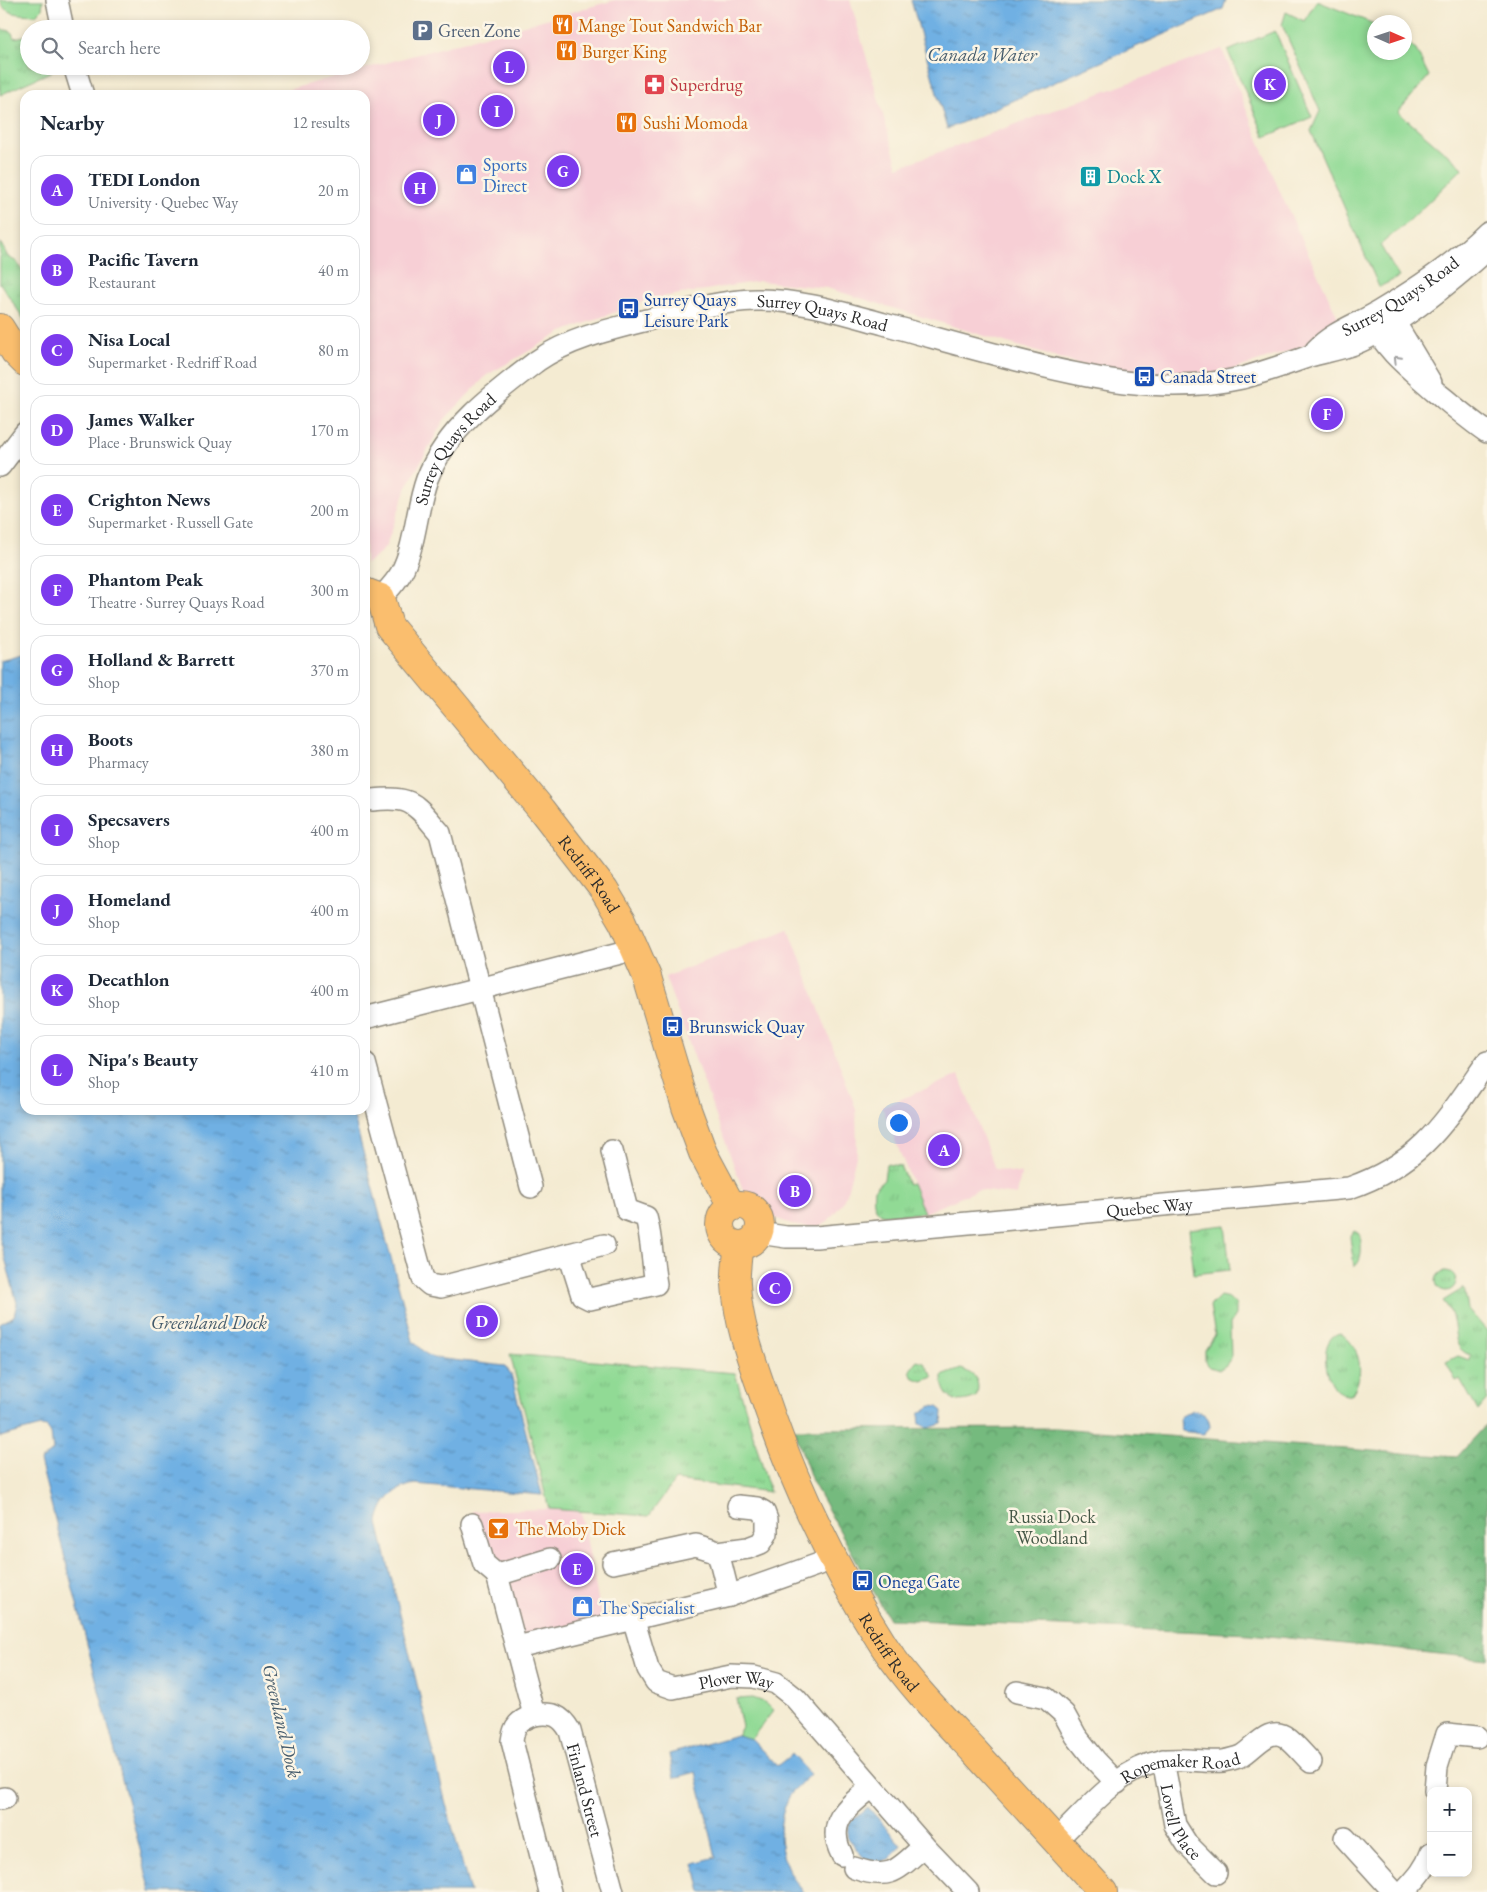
<!DOCTYPE html>
<meta charset="utf-8">
<style>
:root{--surface:#fff;--page:#f2f2f3;--text:#1f2937;--muted:#747a83;--line:#e0e1e3;--accent:#7c3aed}
body{margin:0;font-family:"EB Garamond",serif;background:var(--page);color:var(--text)}
.controls{position:absolute;right:15px;bottom:15px;display:grid;overflow:hidden;border-radius:10px;box-shadow:0 2px 8px #0003}
.controls button{width:45px;height:45px;display:grid;place-items:center;padding:0;border:0;border-bottom:1px solid var(--line);background:var(--surface);color:var(--text);font:25px sans-serif}
.compass{position:absolute;left:1367px;top:15px;width:45px;height:45px;border-radius:50%;background:var(--surface);box-shadow:0 2px 8px #0003;rotate:93deg}
.you{position:absolute;left:898px;top:1122px;width:18px;height:18px;margin:-12px;border:4px solid #fff;border-radius:50%;background:#1a73e8;box-shadow:0 0 0 8px #1a73e833}
.badge{display:grid;place-items:center;width:32px;height:32px;border-radius:50%;background:var(--accent);color:#fff;font-size:16px;font-weight:700}
.pin{position:absolute;translate:-50% -50%;border:2px solid #fff;box-shadow:0 1px 5px #0006}
.list{margin:0;padding:0;list-style:none}
h2{display:flex;justify-content:space-between;align-items:center;height:65px;margin:0;padding:0 20px;font-size:21px}
h2 small{font-size:16px;font-weight:400;color:var(--muted)}
.list li{display:grid;grid-template-columns:32px 1fr auto;gap:15px;align-items:center;box-sizing:border-box;height:70px;margin:0 10px 10px;padding:0 10px;border:1px solid var(--line);border-radius:15px}
.list b{display:block;font-size:19px;white-space:nowrap}
.list p{margin:0;font-size:16px;white-space:nowrap;color:var(--muted)}
.list em{font-size:16px;font-style:normal;color:var(--muted)}
.icon{flex:none;width:28px;height:28px;fill:none;stroke:currentColor;stroke-width:2;stroke-linecap:round;stroke-linejoin:round}
.map{position:relative;flex:none;width:1487px;height:1892px;overflow:hidden}
.search{position:absolute;background:var(--surface);box-shadow:0 2px 8px #0003;left:20px;top:20px;width:350px;height:55px;display:flex;align-items:center;gap:12px;box-sizing:border-box;padding:0 18px;border-radius:28px;color:var(--muted);font-size:19px}
.panel{position:absolute;background:var(--surface);box-shadow:0 2px 8px #0003;left:20px;top:90px;width:350px;height:1025px;border-radius:15px}
.map>svg:first-child{display:block}
.built{fill:#f7cfd5}
.grass{fill:url(#grass-tufts);stroke:#5e8260}
.forest{fill:url(#forest-crowns);stroke:#507254}
.garden{fill:#91da95;stroke:#5e8260}
.water{fill:url(#water-ripples);stroke:#4e6e87}
.lines{fill:none;stroke-linecap:round;stroke-linejoin:round}
.minor-casing{stroke:#908b7e;stroke-width:24}
.major-casing{stroke:#908b7e;stroke-width:30}
.minor{stroke:#fff;stroke-width:21}
.major{stroke:#fabe6e;stroke-width:28}
.oneway{stroke:#a0a0a0}
.labels{text-anchor:middle;dominant-baseline:central;stroke-width:5;stroke-linejoin:round;paint-order:stroke}
.food-label{font-size:18px;fill:#c56008;stroke:#fcf5e5;text-anchor:start}
.service-label{font-size:18px;fill:#4e5e75;stroke:#fcf5e5;text-anchor:start}
.health-label{font-size:18px;fill:#be3a42;stroke:#fcf5e5;text-anchor:start}
.shop-label{font-size:18px;fill:#366cbe;stroke:#fcf5e5;text-anchor:start}
.culture-label{font-size:18px;fill:#0d838f;stroke:#fcf5e5;text-anchor:start}
.street-label{font-size:18px;fill:#2b2b2b;stroke:#fcf5e5}
.transit-label{font-size:18px;fill:#164399;stroke:#fcf5e5;text-anchor:start}
.park-label{font-size:18px;fill:#445746;stroke:#fcf5e5}
.water-label{font-size:19px;font-style:italic;fill:#435a6b;stroke:#fcf5e5}
</style>
<div class="map">
<svg width="1487" height="1892" viewBox="0 0 1487 1892">
<defs>
<pattern id="grass-tufts" width="24" height="20" patternUnits="userSpaceOnUse" patternTransform="scale(1.25)"><rect width="24" height="20" fill="#91da95"/><path d="M3 7l-1-3M5 7V3M7 7l1-3M15 17l-1-3M17 17v-4M19 17l1-3" fill="none" stroke="#7dbb81"/></pattern>
<pattern id="forest-crowns" width="20" height="18" patternUnits="userSpaceOnUse" patternTransform="scale(1.25)"><rect width="20" height="18" fill="#74ba7e"/><path d="M2 6a3 3 0 1 1 6 0M12 15a3 3 0 1 1 6 0" fill="none" stroke="#5f9767"/></pattern>
<pattern id="water-ripples" width="26" height="14" patternUnits="userSpaceOnUse" patternTransform="scale(1.25)"><rect width="26" height="14" fill="#70b0e3"/><path d="M2 4q2-2 4 0t4 0M15 11q2-2 4 0t4 0" fill="none" stroke="#5c8fb8"/></pattern>
</defs>
<rect width="100%" height="100%" fill="#fcf5e5"/>
<filter id="ink" filterUnits="userSpaceOnUse"><feTurbulence type="fractalNoise" baseFrequency=".02" numOctaves="2"/><feDisplacementMap in="SourceGraphic" scale="10" xChannelSelector="R" yChannelSelector="G"/><feConvolveMatrix kernelMatrix="1 2 1 2 8 2 1 2 1" color-interpolation-filters="sRGB"/></filter>
<filter id="wash" filterUnits="userSpaceOnUse"><feTurbulence type="fractalNoise" baseFrequency=".0096" numOctaves="4" result="noise"/><feDisplacementMap in="SourceGraphic" scale="20" xChannelSelector="R" yChannelSelector="G"/><feGaussianBlur stdDeviation="1.12" result="paint"/><feColorMatrix in="noise" values="0 0 0 0 0 0 0 0 0 0 0 0 0 0 0 0 0 1.4 0 .05"/><feComposite in="paint" operator="in"/></filter>
<g filter="url(#wash)">
<rect width="100%" height="100%" fill="#f4ebd2"/>
<g class="built">
<path d="M615 0H850L898 167 1222 49 1280 192 1341 324 1305 346 1220 374 1127 379 827 288 760 281 650 299 562 332 487 375 444 420 407 487 386 546 376 557 365 564V95H269Z"/>
<path d="M789 928 856 1109 857 1152 847 1192 842 1204 828 1221 819 1226 809 1227 797 1226 775 1218 743 1190 665 977Z"/>
<path d="M959 1075 995 1169 1021 1174 1017 1195 978 1190 924 1213 882 1107Z"/>
<path d="M549 1509 581 1511 602 1619 516 1639 503 1629 472 1511Z"/>
</g>
<g class="grass">
<path d="M0 29 11 31 14 38 29 35V66H59V68L0 95Z"/>
<path d="M0 242 8 257 17 262 25 276V321L0 283Z"/>
<path d="M886 1164 900 1166 908 1184 912 1183 924 1213 883 1215C873 1210 873 1200 874 1189L884 1180Z"/>
<path d="M1225 1225 1230 1270 1194 1274 1189 1229Z"/>
<path d="M1354 1231 1360 1234C1361 1245 1364 1260 1354 1267L1350 1237Z"/>
<circle cx="1446" cy="1281" r="10"/>
<path d="M1464 1288 1468 1309 1487 1331V1400L1478 1411 1460 1379 1456 1381 1446 1362 1458 1356 1469 1360 1470 1355C1446 1346 1463 1322 1443 1301Z"/>
<path d="M1220 1296 1229 1298 1236 1305V1315L1230 1324 1231 1358 1226 1365 1219 1370 1210 1367 1205 1362V1350L1215 1335 1210 1306Z"/>
<path d="M1340 1333C1361 1346 1366 1375 1351 1395 1326 1399 1314 1338 1340 1333Z"/>
<path d="M510 1354 735 1373 770 1492 675 1480 649 1516 549 1509Z"/>
<path d="M917 1361 924 1363 934 1377 922 1381 912 1377 910 1370Z"/>
<path d="M961 1369C976 1374 981 1382 976 1397 956 1406 942 1399 942 1376Z"/>
</g>
<path class="forest" d="M1487 1424V1659L1250 1634 889 1619 812 1481 794 1429 1056 1428 1457 1457Z"/>
<g class="garden">
<path d="M0 0H43L42 9 36 15C22 14 4 16 0 0Z"/>
<path d="M1317 1 1374 24V52H1404L1405 40 1416 50 1429 76 1398 112 1463 168 1410 220 1380 245 1399 277 1379 287 1311 131 1320 111 1282 25 1286 12 1304 21Z"/>
<path d="M1275 31 1312 117 1265 137 1228 51Z"/>
<path d="M753 1698 764 1702 774 1710 751 1739 737 1735 742 1727 736 1699Z"/>
</g>
<g class="water">
<path d="M911 0H1226L1223 9 947 129Z"/>
<path d="M25 654V1110H352L413 1341 426 1354 435 1358 505 1366 511 1374 542 1495 415 1484C394 1488 381 1502 378 1523L446 1804 470 1892H151L40 1461 53 1451 51 1433 47 1427 41 1426 0 1437V1324L14 1316 17 1303 0 1239V661Z"/>
<path d="M931 1406 938 1407 943 1411 942 1424 928 1428 920 1424 919 1414Z"/>
<path d="M1193 1410C1203 1413 1210 1416 1210 1427L1204 1434 1181 1431 1180 1417Z"/>
<path d="M737 1735 751 1739 777 1766 792 1754 810 1774C803 1782 790 1792 787 1801 773 1834 781 1867 804 1892H701L694 1863 716 1857 696 1772 674 1778 669 1754Z"/>
<path d="M868 1807 901 1845 888 1860 880 1863 865 1859 847 1838 848 1824Z"/>
</g>
</g>
<g filter="url(#ink)">
<g class="lines">
<defs>
<g id="minor">
<path d="M57 0 63 29"/>
<path d="M74 66 83 95"/>
<path d="M1388 311 1431 383"/>
<path d="M1370 320C1389 354 1407 366 1435 391 1452 405 1468 419 1487 432"/>
<path id="s1" d="M1316 350C1333 332 1356 325 1378 312 1415 290 1457 262 1487 232"/>
<path d="M0 466 25 433"/>
<path id="s2" d="M381 598C388 590 396 582 401 573 416 545 416 509 427 479 446 429 496 392 537 361 568 339 611 329 647 320 683 311 719 301 756 300 799 299 843 313 884 324 947 341 1009 360 1073 373 1127 385 1188 390 1242 378 1265 372 1287 364 1310 356 1324 352 1340 349 1354 344 1397 327 1452 281 1487 250"/>
<path d="M372 800C413 796 414 803 440 833L531 1187"/>
<path d="M365 1018 636 949"/>
<path d="M365 1063 423 1279 430 1285 441 1287 604 1245"/>
<path id="s3" d="M759 1233 786 1237H816L1349 1188C1422 1163 1445 1122 1487 1062"/>
<path d="M569 1254 582 1295 590 1299 656 1284C652 1261 652 1239 646 1217L627 1210 612 1151"/>
<path d="M472 1524 484 1564 497 1575"/>
<path d="M718 1552 729 1596"/>
<path id="s4" d="M550 1559 497 1575 534 1715C552 1712 561 1715 570 1731L613 1892"/>
<path d="M613 1563 696 1545 718 1552 748 1548 761 1543 767 1533V1520L764 1512 757 1508 738 1506"/>
<path id="s5" d="M633 1618 648 1669 656 1682 673 1688 731 1676 754 1677 776 1683 795 1698 924 1846 968 1892"/>
<path d="M517 1647 729 1596 833 1559"/>
<path d="M1017 1692 1046 1698 1064 1714 1076 1736 1095 1760 1117 1783"/>
<path d="M534 1715C519 1721 514 1725 512 1741L550 1892"/>
<path id="s6" d="M1163 1760 1175 1825 1187 1844 1216 1873"/>
<path d="M1435 1791 1437 1766 1447 1734 1477 1737"/>
<path d="M0 1799 5 1798"/>
<path d="M1345 1838 1394 1892"/>
<path id="s7" d="M1056 1840C1087 1811 1118 1769 1161 1761 1182 1757 1203 1763 1223 1761 1228 1760 1236 1758 1241 1756 1254 1749 1270 1724 1287 1738 1296 1745 1303 1754 1311 1762"/>
<path d="M842 1855C825 1822 847 1807 872 1787"/>
<path d="M854 1868C892 1881 897 1870 924 1846"/>
<path d="M1404 1892C1415 1880 1426 1869 1431 1853"/>
</g>
<g id="major">
<path d="M0 328 15 352 25 362"/>
<path id="s8" d="M365 592 381 598 389 626 542 810 604 890 623 922 647 977 686 1107 703 1153 732 1207"/>
<circle cx="740" cy="1225" r="20"/>
<path id="s9" d="M738 1246C738 1258 735 1271 736 1284 738 1328 756 1372 770 1413 799 1495 837 1573 884 1646 909 1684 943 1718 974 1751 1017 1798 1060 1845 1103 1892"/>
</g>
</defs>
<use href="#minor" class="minor-casing"/>
<use href="#major" class="major-casing"/>
<use href="#minor" class="minor"/>
<use href="#major" class="major"/>
</g>
<defs><path id="oneway-chevron" d="M-2-3.5L2.5 0L-2 3.5" fill="none" stroke-width="1.6" stroke-linecap="round" stroke-linejoin="round" transform="scale(1.25)"/></defs>
<use class="oneway" href="#oneway-chevron" transform="translate(1397 359) rotate(-134)"/>
</g>
<defs>
<symbol id="restaurant-square" viewBox="-11 -11 22 22"><rect x="-9" y="-9" width="18" height="18" rx="4" fill="#e8710a" stroke="#fcf5e5"/><path d="M-5-6h1v4h1v-4h1v4h1v-4h1v5L-1.5 .5V6h-2V.5L-5-1ZM5-6V6H3V1.5H1.5Q1.5-4 5-6Z" fill="#fff"/></symbol>
<symbol id="parking-square" viewBox="-11 -11 22 22"><rect x="-9" y="-9" width="18" height="18" rx="4" fill="#5c6f8a" stroke="#fcf5e5"/><path d="M-3.5-5.5H1a3.5 3.5 0 0 1 0 7H-1V5.5H-3.5ZM-1-3.4V-.6H.8a1.4 1.4 0 0 0 0-2.8Z" fill="#fff"/></symbol>
<symbol id="pharmacy-square" viewBox="-11 -11 22 22"><rect x="-9" y="-9" width="18" height="18" rx="4" fill="#e0444e" stroke="#fcf5e5"/><path d="M-2-6h4v4h4v4h-4v4h-4v-4h-4v-4h4Z" fill="#fff"/></symbol>
<symbol id="shop-square" viewBox="-11 -11 22 22"><rect x="-9" y="-9" width="18" height="18" rx="4" fill="#3f7fe0" stroke="#fcf5e5"/><path d="M-5-2.5h2.3a2.7 3.5 0 0 1 5.4 0H5L5.5 6h-11ZM-1.5-2.5h3a1.5 2.3 0 0 0-3 0Z" fill="#fff"/></symbol>
<symbol id="building-square" viewBox="-11 -11 22 22"><rect x="-9" y="-9" width="18" height="18" rx="4" fill="#0f9aa8" stroke="#fcf5e5"/><path d="M-4-6H4V6H1V3H-1V6H-4ZM-2.5-4.3h1.7v1.8h-1.7ZM.8-4.3h1.7v1.8H.8ZM-2.5-1h1.7V.8h-1.7ZM.8-1h1.7V.8H.8Z" fill="#fff"/></symbol>
<symbol id="bus-square" viewBox="-11 -11 22 22"><rect x="-9" y="-9" width="18" height="18" rx="4" fill="#1a4fb4" stroke="#fcf5e5"/><path d="M-5-6H5V4H4V6H2V4H-2V6H-4V4H-5ZM-3.5-4V0h7V-4ZM-3.5 1.2v1.5H-2V1.2ZM2 1.2v1.5H3.5V1.2Z" fill="#fff"/></symbol>
<symbol id="bar-square" viewBox="-11 -11 22 22"><rect x="-9" y="-9" width="18" height="18" rx="4" fill="#e8710a" stroke="#fcf5e5"/><path d="M-6-5H6L.8 .8V4.5H3.5V6h-7V4.5H-.8V.8Z" fill="#fff"/></symbol>
</defs>
<g fill-rule="evenodd">
<use href="#restaurant-square" x="550" y="12" width="25" height="25"/>
<use href="#parking-square" x="410" y="18" width="25" height="25"/>
<use href="#restaurant-square" x="554" y="38" width="25" height="25"/>
<use href="#pharmacy-square" x="642" y="72" width="25" height="25"/>
<use href="#restaurant-square" x="614" y="110" width="25" height="25"/>
<use href="#shop-square" x="454" y="162" width="25" height="25"/>
<use href="#building-square" x="1078" y="164" width="25" height="25"/>
<use href="#bus-square" x="616" y="296" width="25" height="25"/>
<use href="#bus-square" x="1132" y="364" width="25" height="25"/>
<use href="#bus-square" x="660" y="1014" width="25" height="25"/>
<use href="#bar-square" x="486" y="1516" width="25" height="25"/>
<use href="#bus-square" x="850" y="1568" width="25" height="25"/>
<use href="#shop-square" x="570" y="1594" width="25" height="25"/>
</g>
<g class="labels">
<g class="food-label">
<text x="578" y="25">Mange Tout Sandwich Bar</text>
<text x="582" y="51">Burger King</text>
<text x="643" y="122">Sushi Momoda</text>
<text x="515" y="1528">The Moby Dick</text>
</g>
<g class="service-label">
<text x="438" y="30">Green Zone</text>
</g>
<g class="health-label">
<text x="670" y="84">Superdrug</text>
</g>
<g class="shop-label">
<text x="483" y="164">Sports<tspan x="483" dy="21">Direct</tspan></text>
<text x="599" y="1607">The Specialist</text>
</g>
<g class="culture-label">
<text x="1107" y="176">Dock X</text>
</g>
<g class="street-label">
<text stroke="none"><textPath href="#s1" startOffset="100">Surrey Quays Road</textPath></text>
<text stroke="none"><textPath href="#s2" startOffset="590">Surrey Quays Road</textPath></text>
<text stroke="none"><textPath href="#s2" startOffset="170">Surrey Quays Road</textPath></text>
<text stroke="none"><textPath href="#s8" startOffset="365">Redriff Road</textPath></text>
<text stroke="none"><textPath href="#s3" startOffset="392">Quebec Way</textPath></text>
<text stroke="none"><textPath href="#s9" startOffset="440">Redriff Road</textPath></text>
<text stroke="none"><textPath href="#s5" startOffset="151">Plover Way</textPath></text>
<text stroke="none"><textPath href="#s7" startOffset="151">Ropemaker Road</textPath></text>
<text stroke="none"><textPath href="#s4" startOffset="304">Finland Street</textPath></text>
<text stroke="none"><textPath href="#s6" startOffset="65">Lovell Place</textPath></text>
</g>
<g class="transit-label">
<text x="644" y="299">Surrey Quays<tspan x="644" dy="21">Leisure Park</tspan></text>
<text x="1160" y="376">Canada Street</text>
<text x="689" y="1026">Brunswick Quay</text>
<text x="878" y="1581">Onega Gate</text>
</g>
<g class="park-label">
<text x="1052" y="1516">Russia Dock<tspan x="1052" dy="21">Woodland</tspan></text>
</g>
<g class="water-label">
<text x="982" y="54">Canada Water</text>
<text x="209" y="1322">Greenland Dock</text>
<text transform="translate(282 1721) rotate(77)">Greenland Dock</text>
</g>
</g>
</svg>
<div class="controls">
<button>+</button>
<button>−</button>
</div>
<svg class="compass" viewBox="-18 -18 36 36"><path d="M0-13l5 13h-10z" fill="#e53935"/><path d="M0 13l5-13h-10z" fill="#747a83"/></svg>
<div class="you"></div>
<div class="pin badge" style="left:944px;top:1150px">A</div>
<div class="pin badge" style="left:795px;top:1191px">B</div>
<div class="pin badge" style="left:775px;top:1288px">C</div>
<div class="pin badge" style="left:482px;top:1321px">D</div>
<div class="pin badge" style="left:577px;top:1569px">E</div>
<div class="pin badge" style="left:1327px;top:414px">F</div>
<div class="pin badge" style="left:563px;top:171px">G</div>
<div class="pin badge" style="left:420px;top:188px">H</div>
<div class="pin badge" style="left:497px;top:111px">I</div>
<div class="pin badge" style="left:439px;top:120px">J</div>
<div class="pin badge" style="left:1270px;top:84px">K</div>
<div class="pin badge" style="left:509px;top:67px">L</div>
<div class="search"><svg class="icon" aria-label="search" viewBox="0 0 24 24"><circle cx="10" cy="10" r="6"/><path d="M15 15l6 6"/></svg>Search here</div>
<section class="panel">
<h2>Nearby<small>12 results</small></h2>
<ul class="list">
<li><span class="badge">A</span><div><b>TEDI London</b><p>University · Quebec Way</p></div><em>20 m</em></li>
<li><span class="badge">B</span><div><b>Pacific Tavern</b><p>Restaurant</p></div><em>40 m</em></li>
<li><span class="badge">C</span><div><b>Nisa Local</b><p>Supermarket · Redriff Road</p></div><em>80 m</em></li>
<li><span class="badge">D</span><div><b>James Walker</b><p>Place · Brunswick Quay</p></div><em>170 m</em></li>
<li><span class="badge">E</span><div><b>Crighton News</b><p>Supermarket · Russell Gate</p></div><em>200 m</em></li>
<li><span class="badge">F</span><div><b>Phantom Peak</b><p>Theatre · Surrey Quays Road</p></div><em>300 m</em></li>
<li><span class="badge">G</span><div><b>Holland &amp; Barrett</b><p>Shop</p></div><em>370 m</em></li>
<li><span class="badge">H</span><div><b>Boots</b><p>Pharmacy</p></div><em>380 m</em></li>
<li><span class="badge">I</span><div><b>Specsavers</b><p>Shop</p></div><em>400 m</em></li>
<li><span class="badge">J</span><div><b>Homeland</b><p>Shop</p></div><em>400 m</em></li>
<li><span class="badge">K</span><div><b>Decathlon</b><p>Shop</p></div><em>400 m</em></li>
<li><span class="badge">L</span><div><b>Nipa's Beauty</b><p>Shop</p></div><em>410 m</em></li>
</ul>
</section>
</div>
